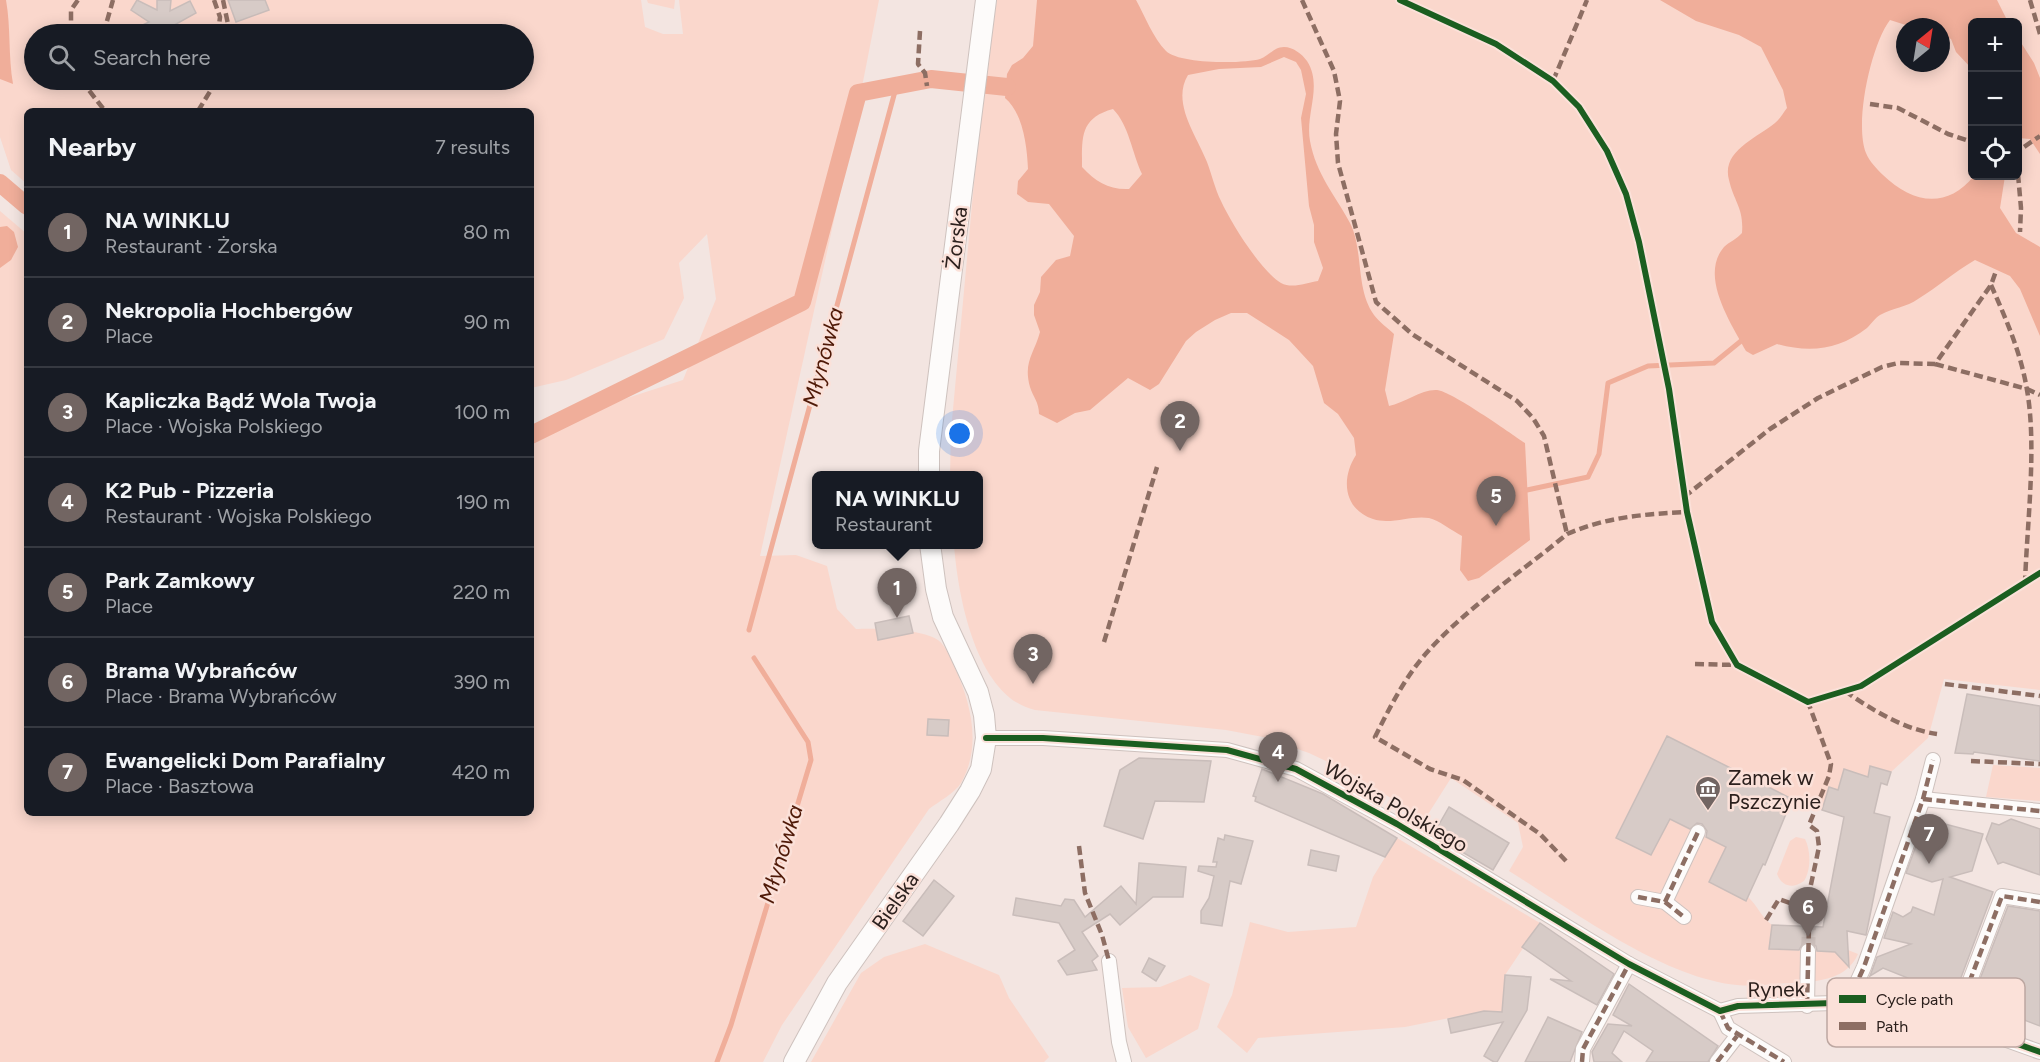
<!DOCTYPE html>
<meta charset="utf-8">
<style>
:root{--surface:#171b24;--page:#242831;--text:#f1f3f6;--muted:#9ea1a6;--line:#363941;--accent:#726562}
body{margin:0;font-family:Figtree,sans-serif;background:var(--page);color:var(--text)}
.controls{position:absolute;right:18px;top:18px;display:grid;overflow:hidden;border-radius:9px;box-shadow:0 3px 15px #0003}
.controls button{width:54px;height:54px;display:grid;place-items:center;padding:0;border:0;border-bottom:2px solid var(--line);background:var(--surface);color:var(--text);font:30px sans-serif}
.compass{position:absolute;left:1896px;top:18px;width:54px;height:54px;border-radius:50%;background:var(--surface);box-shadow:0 3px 15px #0003;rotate:30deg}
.you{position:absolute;left:960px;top:434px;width:21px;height:21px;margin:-15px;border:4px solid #fff;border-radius:50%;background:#1a73e8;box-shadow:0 0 0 9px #1a73e833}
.badge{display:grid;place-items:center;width:39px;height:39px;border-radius:50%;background:var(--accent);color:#fff;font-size:20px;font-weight:700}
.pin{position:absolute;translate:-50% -50px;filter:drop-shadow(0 2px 3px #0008)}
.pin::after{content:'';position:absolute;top:32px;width:21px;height:18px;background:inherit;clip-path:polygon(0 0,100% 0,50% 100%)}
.popup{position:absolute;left:812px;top:471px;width:171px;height:78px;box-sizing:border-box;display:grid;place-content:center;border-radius:9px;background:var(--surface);filter:drop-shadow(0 2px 4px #0005);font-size:20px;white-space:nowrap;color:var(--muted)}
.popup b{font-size:22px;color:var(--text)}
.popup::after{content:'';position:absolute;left:50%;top:100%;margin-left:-12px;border:12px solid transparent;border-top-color:var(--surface)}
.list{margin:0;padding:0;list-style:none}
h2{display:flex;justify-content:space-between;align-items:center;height:78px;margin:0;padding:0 24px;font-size:26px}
h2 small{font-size:20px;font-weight:400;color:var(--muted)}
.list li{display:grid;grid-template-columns:39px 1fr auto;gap:18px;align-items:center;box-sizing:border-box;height:90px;padding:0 24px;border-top:2px solid var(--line)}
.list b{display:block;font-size:22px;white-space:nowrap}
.list p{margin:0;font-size:20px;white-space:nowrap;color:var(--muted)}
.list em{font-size:20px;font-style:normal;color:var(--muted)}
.icon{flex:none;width:33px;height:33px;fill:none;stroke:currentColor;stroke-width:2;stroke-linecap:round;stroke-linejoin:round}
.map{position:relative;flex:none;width:2040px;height:1062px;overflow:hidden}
.search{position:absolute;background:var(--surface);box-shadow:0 3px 15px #0003;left:24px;top:24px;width:510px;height:66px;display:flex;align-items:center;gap:15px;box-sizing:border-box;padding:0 21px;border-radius:33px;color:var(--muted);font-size:22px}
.panel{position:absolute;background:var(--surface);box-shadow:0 3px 15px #0003;left:24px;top:108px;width:510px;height:708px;border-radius:9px}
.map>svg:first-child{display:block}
.green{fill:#fad7cc;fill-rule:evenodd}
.water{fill:#f0ae9a;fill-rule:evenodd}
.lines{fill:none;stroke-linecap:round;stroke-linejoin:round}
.stream{stroke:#f0ae9a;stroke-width:5}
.canal{stroke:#f0ae9a;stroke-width:18}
.building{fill:#d7cbc7;stroke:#c9bdba;stroke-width:1.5}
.street-tunnel{stroke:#cbbeba;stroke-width:14;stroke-dasharray:14 7;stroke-linecap:butt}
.street-casing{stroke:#cec2be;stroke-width:16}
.secondary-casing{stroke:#cec2be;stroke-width:22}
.street{stroke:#fdfbfa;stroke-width:14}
.secondary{stroke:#fdfbfa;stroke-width:20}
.quiet{stroke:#8d6e63;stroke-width:4.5;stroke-dasharray:9 4.5;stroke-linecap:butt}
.cycleway-casing{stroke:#fbe1d9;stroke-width:10}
.cycleway{stroke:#1b5e20;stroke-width:6}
.labels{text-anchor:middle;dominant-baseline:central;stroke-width:5;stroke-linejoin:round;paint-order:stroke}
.street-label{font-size:21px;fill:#2c201d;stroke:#fbe1d9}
.poi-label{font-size:21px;fill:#2c201d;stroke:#fbe1d9;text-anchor:start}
.water-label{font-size:22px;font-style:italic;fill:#4f1907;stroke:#fbe1d9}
.key{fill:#fbe1d9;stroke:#bda7a1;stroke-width:1.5}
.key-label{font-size:16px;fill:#2c201d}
</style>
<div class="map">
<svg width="2040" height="1062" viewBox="0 0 2040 1062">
<rect width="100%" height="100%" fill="#f3e5e1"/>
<g class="green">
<path d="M0 0H641L645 27 663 34H683L679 0H879L851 143 760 556 796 555 827 566 837 609 856 629C875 628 923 629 938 640 946 646 951 659 955 668 971 704 982 746 961 783 955 793 938 802 929 809L782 1025 763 1062H0V211L27 234V813H531V429L683 380 716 299 707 234 679 263 684 298 664 339 566 380 531 388V111H27V184L11 170 0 137ZM34 34H524V80H34Z"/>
<path d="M647 0H675L674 9 648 3Z"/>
<path d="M997 0H2040V690L1944 679 1928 738 1891 772 1871 766 1868 777 1844 770 1838 790 1829 787 1822 810 1810 804 1806 811 1790 803 1792 799 1667 736 1616 837 1651 855 1670 819 1726 847 1709 882 1746 900 1748 897C1757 905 1762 918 1772 925L1769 949 1837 952 1841 957 1848 954V950L1858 954C1847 979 1820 981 1796 983 1777 983 1756 987 1737 985 1661 977 1574 911 1509 871L1523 847 1518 823 1451 778 1425 819 1347 771 1309 753 1263 737 1226 730 1035 710C976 697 958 596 954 545L978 544V476H950L951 431 982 97ZM1972 22H2018V176H1972ZM1905 27H1941V63H1905Z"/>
<path d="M1993 765 2040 768V801L1986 797Z"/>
<path d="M1796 837 1805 839C1811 851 1811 870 1804 881 1793 889 1782 887 1777 874L1790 841Z"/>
<path d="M1397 838 1540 923 1505 975 1502 1012 1484 1011 1405 1027 1258 1038 1247 1053 1217 1027 1232 995 1250 922 1288 932 1356 927 1373 877Z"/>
<path d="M925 944 999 975 1009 998 1049 1057 1044 1062H811L861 973 884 957Z"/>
<path d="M1190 975 1210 984 1198 1029 1146 1058 1128 1027 1122 988 1160 987Z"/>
</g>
<g class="water">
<path d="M0 0H6C11 28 8 56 13 84L0 79Z"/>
<path d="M1037 0H1136C1145 16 1153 38 1166 51 1179 64 1243 64 1260 59 1269 56 1274 47 1284 47 1293 47 1302 54 1307 61 1323 86 1305 114 1310 141 1316 174 1335 195 1350 223 1364 251 1355 288 1374 315 1379 322 1388 328 1394 334L1385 390 1389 406C1404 403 1422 389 1437 390 1451 391 1510 433 1525 443L1530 540 1479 578 1468 581 1460 570 1462 536C1452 531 1439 520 1429 518 1411 515 1391 525 1373 519 1343 509 1341 478 1356 455L1354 438 1338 414 1324 403 1313 366 1289 340 1247 313H1231L1215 320 1196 332 1186 341 1159 384 1150 390 1128 378 1090 410 1075 413 1057 423 1039 414C1039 402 1033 397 1030 387 1023 362 1034 354 1040 332L1034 315V305L1040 292 1041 277 1056 260 1070 256 1074 236 1049 204 1028 202 1017 194 1018 181 1028 169C1027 146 1023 113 1005 98L1007 74 1012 65 1023 58 1033 46ZM1284 57 1296 62 1301 70 1306 94 1301 118 1309 206 1314 225V242L1323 268 1318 281C1306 283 1292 289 1281 283 1261 271 1231 223 1221 201 1215 189 1212 175 1207 162 1197 136 1171 103 1188 75L1219 69 1261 67ZM1113 109C1129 125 1132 153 1142 174L1129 189C1109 190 1096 182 1082 167 1082 137 1080 118 1113 109Z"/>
<path d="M1660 0H1997L2008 22H1972V69L1956 52 1951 39 1941 34V27H1912L1890 20C1871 45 1854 123 1866 153 1869 161 1877 169 1883 175 1912 203 1946 210 1974 176H2005L2000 208 2016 233 2040 247V336L2020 289 2010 276 1975 260C1954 272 1938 287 1918 299 1907 307 1892 308 1880 315 1875 318 1871 324 1867 328 1839 350 1810 353 1777 344L1753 355 1746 351C1731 323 1699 276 1724 247 1729 242 1737 239 1742 233 1744 208 1734 202 1729 180 1721 151 1757 138 1775 123 1780 119 1783 113 1787 108L1783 90 1761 47 1739 35 1696 21Z"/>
<path d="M2018 38 2034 63 2040 78V154L2030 139 2018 138Z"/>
<path d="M7 226 14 232 18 247 11 260 0 268V227Z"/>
</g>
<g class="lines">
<g class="stream">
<path d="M1527 490 1588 477 1599 454 1608 383 1648 366 1714 363 1741 341"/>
<path d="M749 630 897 84"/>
<path d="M717 1062 731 1025 811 760 808 742 754 658"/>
</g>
<g class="canal">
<path d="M0 183 27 206"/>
<path d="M531 435 802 302 858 93 931 79 1007 87"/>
</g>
</g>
<g class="building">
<path d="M137 0 157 10V0H171L170 11 190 1 196 13 176 24 193 34H124L149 22 131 10Z"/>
<path d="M228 0H265L269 10 236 22Z"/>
<path d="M909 616 913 633 878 640 875 623Z"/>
<path d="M1967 694 2040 706V761L1974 752 1973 754 1955 753Z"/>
<path d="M928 719 949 720 948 736 927 735Z"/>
<path d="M1667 736 1792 799 1765 865 1763 864 1746 901 1709 882 1726 847 1706 837 1707 831 1702 824 1697 823 1690 829 1670 819 1651 855 1616 838Z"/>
<path d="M1139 758 1211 761 1204 802 1155 801 1143 839 1104 826 1120 770Z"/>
<path d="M1870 766 1891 772 1887 785 1881 783 1874 813 1890 817 1866 935 1847 931 1849 967 1835 952 1817 951 1816 946 1809 942 1803 943 1799 950 1769 949 1772 925 1823 927 1844 817 1822 810 1829 787 1838 790 1844 769 1868 777Z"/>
<path d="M1262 769 1323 794 1397 838 1385 857 1255 801 1256 797 1253 796Z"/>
<path d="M1449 807 1509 843 1493 870 1433 835Z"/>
<path d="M1926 819 1983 834 1972 871 1950 877 1993 892 1956 991 1954 989 1953 994 1932 986 1926 989 1920 986 1918 982 1883 968 1870 976 1877 957 1911 944 1884 938 1893 912 1903 917 1911 912 1913 907 1934 915 1943 879 1932 882 1906 873Z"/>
<path d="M2011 819 2040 829V875L2003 862 1998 864 1986 839 1992 823 1999 825Z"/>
<path d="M1225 835 1253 841 1241 884 1230 881 1222 926 1201 923V911L1209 898 1214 876 1198 871 1199 866 1216 867 1217 862H1213L1218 838 1224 840Z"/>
<path d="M1311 850 1339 856 1336 871 1308 865Z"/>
<path d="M1139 863 1186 867 1183 897H1153L1120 925 1110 914 1082 932 1098 956 1092 961 1097 970 1067 975 1058 961 1075 950 1059 923 1013 915 1016 898 1061 906 1065 899 1074 900 1085 917 1121 886 1136 904Z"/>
<path d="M934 880 954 896 923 936 903 921Z"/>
<path d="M2008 906 2040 911V1026L1972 1000Z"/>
<path d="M1540 923 1614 974 1597 1005 1550 979 1571 981 1522 947Z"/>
<path d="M1149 958 1165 966 1156 981 1142 972Z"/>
<path d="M1505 975 1531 977 1527 1010 1497 1062H1494L1484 1056 1503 1022 1451 1033 1448 1019 1484 1011 1502 1012Z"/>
<path d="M1629 984 1718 1046 1708 1062H1646L1653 1051 1624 1031 1612 1053 1622 1062H1594L1592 1052 1608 1024 1632 1026 1613 1015Z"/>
<path d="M1548 1017 1582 1032 1570 1062H1525Z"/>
</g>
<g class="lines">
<path class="street-tunnel" d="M1808 951 1809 926"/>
<defs>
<g id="street">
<path d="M986 738H1043L1227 750 1296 769 1397 824 1629 964 1720 1011"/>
<path d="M1923 799 2040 811"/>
<path d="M1638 897 1665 902 1684 917"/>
<path d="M1665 902 1698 832"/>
<path d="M1109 961 1119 1042 1124 1062"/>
<path d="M1848 1002 1864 967 1923 799 1933 760"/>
<path d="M1807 1006 1808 951"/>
<path d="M1720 1011 1738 1006 1898 1001 2040 1052"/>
<path d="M1720 1011 1728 1028 1784 1062"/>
<path d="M1955 1020 2002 896 2040 902"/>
<path d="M1582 1062 1583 1049 1629 964"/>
<path d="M1717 1062 1737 1036"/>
</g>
<g id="secondary">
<path d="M929 476V451L986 0"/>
<path d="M794 1062 837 983 949 824 970 791 981 769 986 738 984 715 978 692 943 617 936 589 930 544"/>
</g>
</defs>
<use href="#street" class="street-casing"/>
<use href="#secondary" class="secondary-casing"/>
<use href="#street" class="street"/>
<use href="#secondary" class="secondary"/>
<g class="quiet">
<path d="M214 0 220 17 218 34"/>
<path d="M223 0 230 34"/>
<path d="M1302 0 1334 71 1340 101 1336 134 1338 163 1376 302 1412 334 1517 401 1533 418 1544 436 1567 534"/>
<path d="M2030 0 2040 34"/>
<path d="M920 31 918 64 925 73 927 86"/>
<path d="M71 34V10L78 0"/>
<path d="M107 34 105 28 113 0"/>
<path d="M81 80 105 111"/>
<path d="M1553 81 1587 0"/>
<path d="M1870 104 1898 108 1948 134 1972 142"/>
<path d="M198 111 217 80"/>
<path d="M2018 157V151L2040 136"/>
<path d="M2018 174 2021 208 2020 232"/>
<path d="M1991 285C2006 319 2021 353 2027 390 2037 446 2027 524 2025 583"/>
<path d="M1935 364 2027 389 2040 395"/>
<path d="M1684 497 1770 429 1818 398 1882 367 1898 363 1935 364 1991 285 1996 271"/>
<path d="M1104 642 1157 467"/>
<path d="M1695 664 1737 665"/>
<path d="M1945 684 2040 696"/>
<path d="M1845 691C1872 710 1903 729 1937 734"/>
<path d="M1971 761 2040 764"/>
<path d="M1923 799 2040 811"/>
<path d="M1079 846 1085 893 1102 935 1109 961"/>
<path d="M1566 861 1540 834 1463 780 1430 769 1375 737C1389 709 1403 681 1423 657 1463 610 1519 574 1567 534 1606 517 1645 514 1687 512"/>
<path d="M1638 897 1665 902 1684 917"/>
<path d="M1665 902 1698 832"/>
<path d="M1766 920 1779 899 1793 904 1807 903"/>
<path d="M1848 1002 1864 967 1923 799 1933 760"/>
<path d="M1807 1006 1809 926 1807 903 1819 847 1817 831 1809 825 1829 776 1831 764 1808 702"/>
<path d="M1720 1011 1728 1028 1784 1062"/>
<path d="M1955 1020 2002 896 2040 902"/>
<path d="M1582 1062 1583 1049 1629 964 1632 965"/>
<path d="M1717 1062 1737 1036"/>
</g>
<defs>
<g id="cycleway">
<path d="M1400 0 1496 44 1553 81 1579 107 1607 151 1626 194 1639 242 1669 389 1687 512 1712 622 1737 665 1808 702 1861 686 2040 573"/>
<path d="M986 738H1043L1227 750 1296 769 1397 824 1629 964 1720 1011 1738 1006 1898 1001 2040 1052"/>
</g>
</defs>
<use href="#cycleway" class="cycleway-casing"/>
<use href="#cycleway" class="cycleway"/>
</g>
<defs>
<symbol id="museum-pin" viewBox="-11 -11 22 30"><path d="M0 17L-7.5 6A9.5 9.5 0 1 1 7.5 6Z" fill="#726562" stroke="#fbe1d9"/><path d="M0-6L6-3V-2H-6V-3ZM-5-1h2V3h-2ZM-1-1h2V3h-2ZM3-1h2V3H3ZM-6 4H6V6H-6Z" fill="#fff"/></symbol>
</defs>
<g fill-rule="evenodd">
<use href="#museum-pin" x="1693" y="774" width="30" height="40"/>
</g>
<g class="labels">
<g class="street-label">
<text transform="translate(956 238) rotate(-83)">Żorska</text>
<text transform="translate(1396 806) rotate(30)">Wojska Polskiego</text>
<text transform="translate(895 901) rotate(-55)">Bielska</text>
<text transform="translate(1776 989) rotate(-1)">Rynek</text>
</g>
<g class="poi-label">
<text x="1728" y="777">Zamek w<tspan x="1728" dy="24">Pszczynie</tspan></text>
</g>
<g class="water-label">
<text transform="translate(823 357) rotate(-75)">Młynówka</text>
<text transform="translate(781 854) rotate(-73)">Młynówka</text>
</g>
</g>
<rect x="1827" y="978" width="198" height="69" rx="9" class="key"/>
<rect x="1839" y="995" width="27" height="8" fill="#1b5e20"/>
<rect x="1839" y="1022" width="27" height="8" fill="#8d6e63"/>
<g class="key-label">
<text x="1876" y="1005">Cycle path</text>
<text x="1876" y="1032">Path</text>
</g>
</svg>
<div class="controls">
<button>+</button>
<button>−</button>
<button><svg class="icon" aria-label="locate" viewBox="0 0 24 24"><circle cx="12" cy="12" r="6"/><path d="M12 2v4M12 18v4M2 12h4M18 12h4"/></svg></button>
</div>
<svg class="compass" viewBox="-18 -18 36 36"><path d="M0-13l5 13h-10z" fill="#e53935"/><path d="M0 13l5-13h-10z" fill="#9ea1a6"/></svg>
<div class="you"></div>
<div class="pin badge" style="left:897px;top:618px">1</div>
<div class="popup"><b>NA WINKLU</b>Restaurant</div>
<div class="pin badge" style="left:1180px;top:451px">2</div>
<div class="pin badge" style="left:1033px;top:684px">3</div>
<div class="pin badge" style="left:1278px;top:782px">4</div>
<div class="pin badge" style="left:1496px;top:526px">5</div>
<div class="pin badge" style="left:1808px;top:937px">6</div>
<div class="pin badge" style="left:1929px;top:864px">7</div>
<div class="search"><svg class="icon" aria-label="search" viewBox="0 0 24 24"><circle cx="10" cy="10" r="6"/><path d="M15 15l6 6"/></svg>Search here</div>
<section class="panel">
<h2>Nearby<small>7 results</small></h2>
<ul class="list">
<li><span class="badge">1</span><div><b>NA WINKLU</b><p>Restaurant · Żorska</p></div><em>80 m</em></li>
<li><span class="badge">2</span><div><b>Nekropolia Hochbergów</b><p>Place</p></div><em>90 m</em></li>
<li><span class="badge">3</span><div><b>Kapliczka Bądź Wola Twoja</b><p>Place · Wojska Polskiego</p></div><em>100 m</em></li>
<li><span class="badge">4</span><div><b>K2 Pub - Pizzeria</b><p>Restaurant · Wojska Polskiego</p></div><em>190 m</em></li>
<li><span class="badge">5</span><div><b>Park Zamkowy</b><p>Place</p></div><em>220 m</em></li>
<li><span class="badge">6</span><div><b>Brama Wybrańców</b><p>Place · Brama Wybrańców</p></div><em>390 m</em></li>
<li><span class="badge">7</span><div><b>Ewangelicki Dom Parafialny</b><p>Place · Basztowa</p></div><em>420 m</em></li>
</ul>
</section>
</div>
